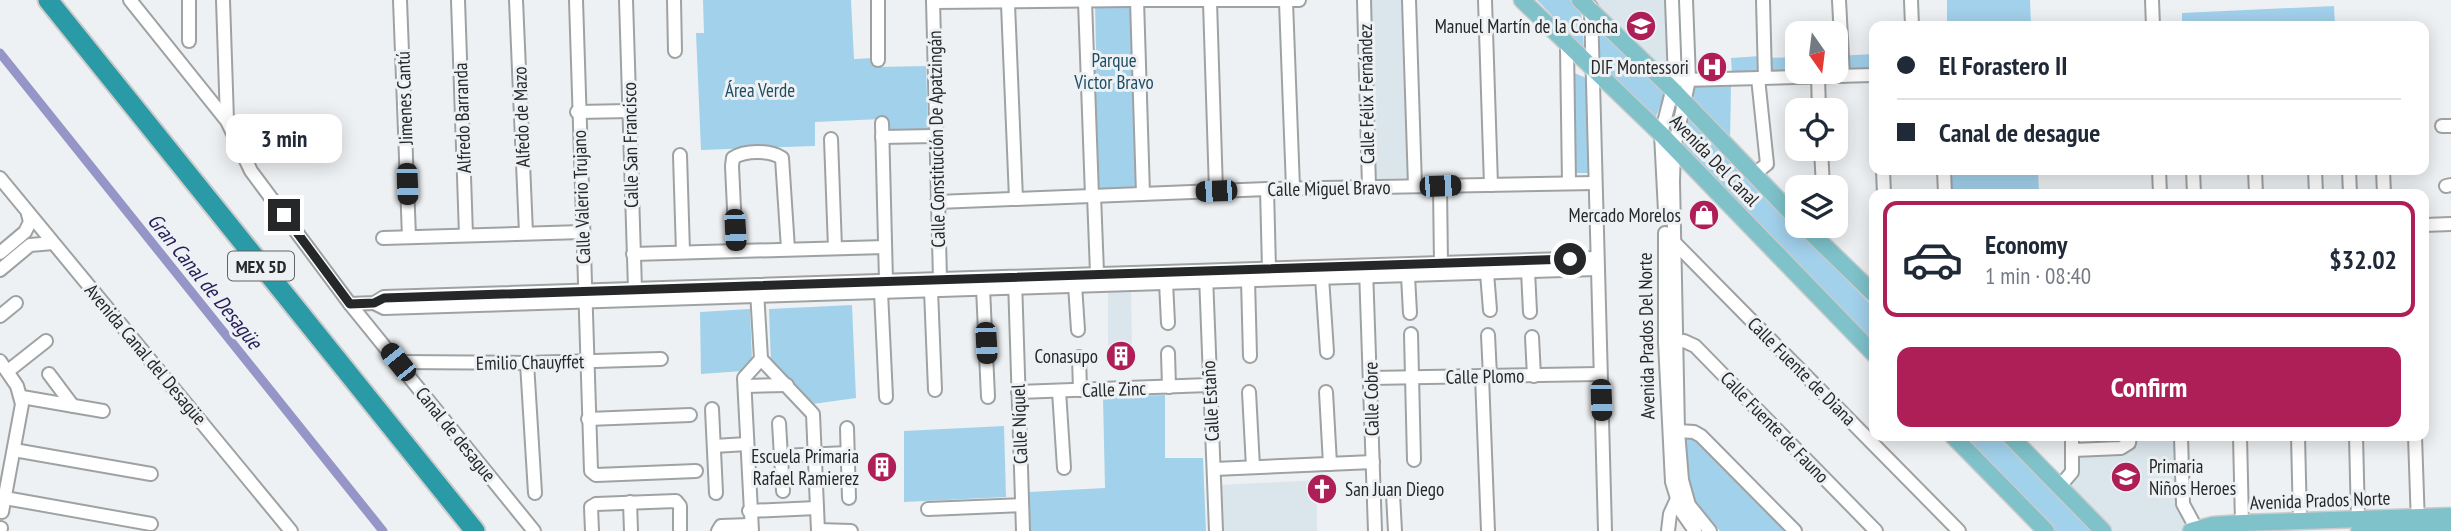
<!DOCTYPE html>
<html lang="en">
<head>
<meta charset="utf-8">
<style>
  :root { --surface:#fff; --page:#f6f6f7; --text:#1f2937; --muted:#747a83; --line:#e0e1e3; --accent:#ae1f57 }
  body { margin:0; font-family:"PT Sans Narrow",sans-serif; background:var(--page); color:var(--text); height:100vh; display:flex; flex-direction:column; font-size:26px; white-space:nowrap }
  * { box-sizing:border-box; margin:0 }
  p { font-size:23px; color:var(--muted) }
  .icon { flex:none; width:38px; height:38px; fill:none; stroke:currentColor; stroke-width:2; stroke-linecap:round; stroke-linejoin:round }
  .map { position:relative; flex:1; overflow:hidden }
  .side { position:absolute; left:1869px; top:189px; width:560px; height:252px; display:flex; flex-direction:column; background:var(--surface); border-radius:14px; box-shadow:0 4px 18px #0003 }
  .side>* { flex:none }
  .hud { position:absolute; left:1869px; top:21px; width:560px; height:154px; border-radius:14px; box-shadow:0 4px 18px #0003; display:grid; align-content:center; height:154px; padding:0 28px; background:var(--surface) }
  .needle { width:46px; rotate:166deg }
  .tools { position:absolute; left:1785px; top:21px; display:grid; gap:14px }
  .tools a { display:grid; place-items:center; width:63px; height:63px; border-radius:14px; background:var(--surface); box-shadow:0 4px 18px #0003; font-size:35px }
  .end { position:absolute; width:32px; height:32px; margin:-16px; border:9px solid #262728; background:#fff; box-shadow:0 0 0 4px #fff }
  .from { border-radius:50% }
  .bubble { position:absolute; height:49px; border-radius:14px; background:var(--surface); box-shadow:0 4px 18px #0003; font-size:23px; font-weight:800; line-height:49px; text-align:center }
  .car { position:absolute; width:21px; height:42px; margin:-21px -10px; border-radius:9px; box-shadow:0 0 5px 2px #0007; background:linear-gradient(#222 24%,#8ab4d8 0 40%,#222 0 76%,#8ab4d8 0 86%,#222 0) }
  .hud b { display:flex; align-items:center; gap:24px; height:66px; font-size:26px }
  .hud b+b { border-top:2px solid var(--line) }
  .hud i { width:18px; height:18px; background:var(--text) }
  ul { padding:12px 0 0; list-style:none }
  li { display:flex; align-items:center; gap:21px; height:116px; margin:0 14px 10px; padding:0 14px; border:4px solid transparent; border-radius:14px }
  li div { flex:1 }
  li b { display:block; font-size:26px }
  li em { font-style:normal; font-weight:800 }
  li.selected { border-color:var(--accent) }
  li>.icon { width:63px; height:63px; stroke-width:1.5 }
  .button { display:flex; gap:14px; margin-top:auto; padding:14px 28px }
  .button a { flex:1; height:80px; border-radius:14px; background:var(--accent); color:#fff; font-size:28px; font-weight:800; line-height:80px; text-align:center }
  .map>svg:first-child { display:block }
  .built { fill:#dbe6ec }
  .green { fill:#a2d1eb }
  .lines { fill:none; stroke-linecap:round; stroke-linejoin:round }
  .canal { stroke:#9595c7; stroke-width:9 }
  .minor-casing { stroke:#9fa2a3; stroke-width:16 }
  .major-casing { stroke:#cbcbcb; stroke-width:19 }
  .highway-casing { stroke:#cbcbcb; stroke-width:23 }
  .minor { stroke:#fff; stroke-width:12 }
  .major { stroke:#7fc2ca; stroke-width:16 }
  .highway { stroke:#299aa6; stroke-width:19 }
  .route { stroke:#262728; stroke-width:9 }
  .labels { text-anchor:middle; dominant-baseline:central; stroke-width:6; stroke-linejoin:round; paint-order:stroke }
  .shield { fill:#eef1f3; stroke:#626465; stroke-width:2 }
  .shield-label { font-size:18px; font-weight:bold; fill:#262728 }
  .poi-label { font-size:19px; fill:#262728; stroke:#eef1f3; text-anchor:end }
  .park-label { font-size:19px; fill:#1e4d63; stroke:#eef1f3 }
  .street-label { font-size:19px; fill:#262728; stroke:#eef1f3 }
  .water-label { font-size:21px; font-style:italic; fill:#271d5a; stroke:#eef1f3 }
</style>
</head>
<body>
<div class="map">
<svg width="2451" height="531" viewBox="0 0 2451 531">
  <rect width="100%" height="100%" fill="#eef1f3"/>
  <g class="built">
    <path d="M1368 0H1403L1410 178 1375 179Z"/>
    <path d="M1596 0H1667L1671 83 1596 8Z"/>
    <path d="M1131 289 1132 346H1108V290Z"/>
    <path d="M2132 436H2178L2179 511 2192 526 2183 531H2112L2069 484 2077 449 2133 448Z"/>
    <path d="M1317 480V531H1221L1219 485Z"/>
  </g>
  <g class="green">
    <path d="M703 0H851L854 59 875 58 876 67 926 66 928 131 882 132 881 119 815 122V146L701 150 696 33H704Z"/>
    <path d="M1537 0H1570L1581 12 1584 48Z"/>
    <path d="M1947 0H2030L2031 26H1947Z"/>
    <path d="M1134 2 1140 187 1097 189 1091 59 1096 49 1095 4Z"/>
    <path d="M2334 6 2335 26H2182V13Z"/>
    <path d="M1600 28 1665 94 1655 119 1600 64Z"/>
    <path d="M1874 54V72L1768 75 1767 58 1797 57V72H1836V56Z"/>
    <path d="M1760 56 1761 73 1732 75 1731 58Z"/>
    <path d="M1572 72 1586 78 1588 173H1574Z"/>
    <path d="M1731 86 1730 141 1696 106 1690 87Z"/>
    <path d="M1689 118 1874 308V346L1687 153 1683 145Z"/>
    <path d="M1950 170H2038L2039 194H1951Z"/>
    <path d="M852 305 856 398 813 404 771 363 769 309Z"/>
    <path d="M750 309 752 360 743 371 701 374 700 312Z"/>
    <path d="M1165 395V458H1203L1206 531H1030L1029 492 1105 488 1103 397Z"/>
    <path d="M1004 426 1006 497 904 502V431Z"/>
    <path d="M1684 436 1697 441 1786 531H1720L1684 487Z"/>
    <path d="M1961 436H1998L2091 531H2053Z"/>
  </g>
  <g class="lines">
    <path class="canal" d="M0 53 383 531"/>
    <g class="minor-casing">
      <g id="minor">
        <path d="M130 0 227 121 251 171 350 304 534 531"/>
        <path d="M189 0V41"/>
        <path d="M223 0 227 120"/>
        <path d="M400 0 409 237"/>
        <path d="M458 0 466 235"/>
        <path d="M516 0 526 233"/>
        <path d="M576 0 591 471 596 475 696 471"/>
        <path d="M626 0 635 289"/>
        <path d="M674 0 675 51"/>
        <path d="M878 0V60"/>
        <path d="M933 0 940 279"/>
        <path d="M1137 0 1143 194"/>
        <path d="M1142 0H1299"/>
        <path d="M1364 0 1369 187"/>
        <path d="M1409 0 1415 186"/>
        <path d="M1485 0 1491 185"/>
        <path d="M1686 0 1689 80 1674 148 1673 181 1678 431 1682 480 1689 505 1710 531"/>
        <path d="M1763 0 1765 78"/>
        <path d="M1839 0 1843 76"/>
        <path d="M1911 0 1912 26"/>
        <path d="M2152 0 2153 26"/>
        <path d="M1085 1 1092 196"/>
        <path d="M933 2 1131 0"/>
        <path d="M1210 2 1216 191"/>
        <path d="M1286 2 1293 188"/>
        <path d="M1008 4 1016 199"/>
        <path d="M1591 7 1605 531"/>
        <path d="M1567 47 1569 183"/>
        <path d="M1818 77 1819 110"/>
        <path d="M1682 80 1874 75"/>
        <path d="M577 112 630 111"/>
        <path d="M882 123 886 281"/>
        <path d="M2442 126H2451"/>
        <path d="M882 137 935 136"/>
        <path d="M831 139 835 248"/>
        <path d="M1821 149 1823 187"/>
        <path d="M680 155 683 252"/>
        <path d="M1883 170 1884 194"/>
        <path d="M1944 170 1945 194"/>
        <path d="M2159 170 2160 194"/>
        <path d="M2193 170 2194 194"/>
        <path d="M2255 170 2256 194"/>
        <path d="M2315 170 2316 194"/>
        <path d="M2349 170 2350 194"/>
        <path d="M2383 170 2384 194"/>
        <path d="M1753 175 1767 164 1758 78"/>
        <path d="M0 178 291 531"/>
        <path d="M1440 186 1441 264"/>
        <path d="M2446 186 2451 185"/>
        <path d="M1267 189 1269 269"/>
        <path d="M1094 195 1097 273"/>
        <path d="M937 202 1267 189 1595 183"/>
        <path d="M1665 211 1661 134 1675 80 1672 0"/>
        <path d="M2424 225 2451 224"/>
        <path d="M1665 233V342L1672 482 1681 511 1695 531"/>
        <path d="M383 238 582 232"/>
        <path d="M1674 242 1959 531"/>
        <path d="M736 251 732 166 733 158C745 150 770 150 782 158L788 249"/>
        <path d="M0 253 25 232 30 222 28 214"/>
        <path d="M633 254 885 247"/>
        <path d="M1366 269 1375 531"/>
        <path d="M0 270 30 245 53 243"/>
        <path d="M1528 271 1530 312"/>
        <path d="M1487 273 1490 310"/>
        <path d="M1206 276 1216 531"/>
        <path d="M1408 276 1410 313"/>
        <path d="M1322 277 1327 352"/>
        <path d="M1015 280 1023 531"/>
        <path d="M1248 280 1250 356"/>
        <path d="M1166 282 1168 323"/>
        <path d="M1075 285 1078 330"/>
        <path d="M983 288 988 397"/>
        <path d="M931 290 935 390"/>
        <path d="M757 291 761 359 813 414 818 531"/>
        <path d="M881 292 886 397"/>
        <path d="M374 303 384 308C788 296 1192 284 1596 269"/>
        <path d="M350 304 374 303 384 297 1596 258"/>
        <path d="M0 316 16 303"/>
        <path d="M1411 334 1414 460"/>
        <path d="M1488 335 1490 376"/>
        <path d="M1532 337 1534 376"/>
        <path d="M1669 342 1684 341 1695 346 1876 531"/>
        <path d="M1168 353 1169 387"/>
        <path d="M1079 357 1080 390"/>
        <path d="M0 361 17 386 22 404 2 512"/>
        <path d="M398 362 527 363 661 359"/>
        <path d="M527 363 535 493"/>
        <path d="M8 371 46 341"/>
        <path d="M49 374 73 406"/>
        <path d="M1482 376 1488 531"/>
        <path d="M1371 378 1600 374"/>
        <path d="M745 386 787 385"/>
        <path d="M1059 391 1064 468"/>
        <path d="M1018 392 1209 385"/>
        <path d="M1249 392 1253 467"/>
        <path d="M1326 392 1330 464"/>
        <path d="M22 397 103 411"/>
        <path d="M712 409 716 493"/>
        <path d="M588 419 690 415"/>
        <path d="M779 423 783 491"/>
        <path d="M847 428 849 498"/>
        <path d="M1678 431 1694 432 1701 436 1795 531"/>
        <path d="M2181 436 2183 504 2196 528"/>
        <path d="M2240 436 2242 523"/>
        <path d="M2298 436 2300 521"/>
        <path d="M2356 436 2358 519"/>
        <path d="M2415 436 2418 525"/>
        <path d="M714 446 747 444"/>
        <path d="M14 450 151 474"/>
        <path d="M2073 450 2121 448 2129 443 2130 436"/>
        <path d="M781 456 848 453"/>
        <path d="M1214 469 1373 462"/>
        <path d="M2060 486 2072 472V436"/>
        <path d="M1393 494 1395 531"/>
        <path d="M5 498 151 524"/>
        <path d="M630 502 631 531"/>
        <path d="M928 509 1022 505"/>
        <path d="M749 511 817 508"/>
        <path d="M818 530 851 531"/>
        <path d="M0 531 1 528"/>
        <path d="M592 531 591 507 596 504 676 501 680 506V531"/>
        <path d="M718 531 721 526 750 525"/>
        <path d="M752 531 744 378 761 359"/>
        <path d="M1668 531 1670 514 1676 501"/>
      </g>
    </g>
    <g class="major-casing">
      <g id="major">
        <path d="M1522 0 1661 134 1874 354"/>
        <path d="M1580 0 1673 90 1797 219"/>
        <path d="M1804 226 1874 294"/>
        <path d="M1953 436 2046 531"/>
        <path d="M2010 436 2103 531"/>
        <path d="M2191 531 2213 525 2242 523 2451 516"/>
        <path d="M2359 531 2451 528"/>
      </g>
    </g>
    <g class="highway-casing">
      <path id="highway" d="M48 0 475 531"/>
    </g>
    <use href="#minor" class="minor"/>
    <use href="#major" class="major"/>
    <use href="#highway" class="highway"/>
  </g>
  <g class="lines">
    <path class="route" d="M284 215 350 304 374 303 384 298 1570 259"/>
  </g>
  <defs>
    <g id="school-disc" transform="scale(1.575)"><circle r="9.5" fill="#ae1f57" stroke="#eef1f3"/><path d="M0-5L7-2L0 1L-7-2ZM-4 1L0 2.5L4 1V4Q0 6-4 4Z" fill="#fff"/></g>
    <g id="hospital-disc" transform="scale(1.575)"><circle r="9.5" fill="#ae1f57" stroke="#eef1f3"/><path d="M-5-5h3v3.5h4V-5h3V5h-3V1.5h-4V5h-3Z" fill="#fff"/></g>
    <g id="shop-disc" transform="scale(1.575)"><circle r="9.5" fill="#ae1f57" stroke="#eef1f3"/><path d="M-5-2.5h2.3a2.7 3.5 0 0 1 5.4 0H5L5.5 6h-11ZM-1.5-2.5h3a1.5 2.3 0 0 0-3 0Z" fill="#fff"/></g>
    <g id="building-disc" transform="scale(1.575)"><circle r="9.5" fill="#ae1f57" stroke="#eef1f3"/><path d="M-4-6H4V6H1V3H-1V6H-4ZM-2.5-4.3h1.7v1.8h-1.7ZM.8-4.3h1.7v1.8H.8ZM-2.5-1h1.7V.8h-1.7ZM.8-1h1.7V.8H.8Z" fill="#fff"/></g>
    <g id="church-disc" transform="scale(1.575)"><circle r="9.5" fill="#ae1f57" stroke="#eef1f3"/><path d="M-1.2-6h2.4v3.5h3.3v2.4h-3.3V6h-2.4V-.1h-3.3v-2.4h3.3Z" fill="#fff"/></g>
  </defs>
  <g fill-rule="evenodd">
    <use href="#school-disc" x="1641" y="26"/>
    <use href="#hospital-disc" x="1712" y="67"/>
    <use href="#shop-disc" x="1704" y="215"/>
    <use href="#building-disc" x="1121" y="356"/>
    <use href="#building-disc" x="882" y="467"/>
    <use href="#school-disc" x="2126" y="477"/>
    <use href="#church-disc" x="1322" y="489"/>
  </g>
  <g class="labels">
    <rect class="shield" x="228" y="251.5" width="66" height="29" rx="5"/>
    <g class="shield-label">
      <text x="261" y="266">MEX 5D</text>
    </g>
    <g class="poi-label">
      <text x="1618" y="26">Manuel Martín de la Concha</text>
      <text x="1689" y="67">DIF Montessori</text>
      <text x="1681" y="215">Mercado Morelos</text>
      <text x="1098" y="356">Conasupo</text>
      <text x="859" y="456">Escuela Primaria<tspan x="859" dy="22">Rafael Ramierez</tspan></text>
      <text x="2149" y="466" text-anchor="start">Primaria<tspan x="2149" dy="22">Niños Heroes</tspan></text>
      <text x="1345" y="489" text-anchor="start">San Juan Diego</text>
    </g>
    <g class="park-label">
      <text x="1114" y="60">Parque<tspan x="1114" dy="22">Victor Bravo</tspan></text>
      <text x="760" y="90">Área Verde</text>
    </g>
    <g class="street-label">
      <text transform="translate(1366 94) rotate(-91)">Calle Félix Fernández</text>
      <text transform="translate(404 98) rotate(-92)">Jimenes Cantú</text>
      <text transform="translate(521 117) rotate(-92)">Alfedo de Mazo</text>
      <text transform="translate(462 118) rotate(-92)">Alfredo Barranda</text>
      <text transform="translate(936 139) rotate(-91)">Calle Constitución De Apatzingán</text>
      <text transform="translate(630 145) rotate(-91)">Calle San Francisco</text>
      <text transform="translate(1715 160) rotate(46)">Avenida Del Canal</text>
      <text transform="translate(1329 188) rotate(-1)">Calle Miguel Bravo</text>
      <text transform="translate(581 197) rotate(-92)">Calle Valerio Trujano</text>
      <text transform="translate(1646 336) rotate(-91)">Avenida Prados Del Norte</text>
      <text transform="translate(146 354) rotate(50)">Avenida Canal del Desagüe</text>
      <text transform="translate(530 362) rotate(-1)">Emilio Chauyffet</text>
      <text transform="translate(1802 371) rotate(45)">Calle Fuente de Diana</text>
      <text transform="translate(1485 376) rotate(-1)">Calle Plomo</text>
      <text transform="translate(1114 389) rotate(-2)">Calle Zinc</text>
      <text transform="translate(1371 399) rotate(-91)">Calle Cobre</text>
      <text transform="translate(1210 401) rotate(-93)">Calle Estaño</text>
      <text transform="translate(1019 424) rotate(-92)">Calle Níquel</text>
      <text transform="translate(1775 427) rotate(46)">Calle Fuente de Fauno</text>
      <text transform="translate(456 434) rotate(51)">Canal de desague</text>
      <text transform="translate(2320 500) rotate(-2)">Avenida Prados Norte</text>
    </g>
    <g class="water-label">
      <text transform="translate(205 281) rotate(51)">Gran Canal de Desagüe</text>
    </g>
  </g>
</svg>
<div class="tools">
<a><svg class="needle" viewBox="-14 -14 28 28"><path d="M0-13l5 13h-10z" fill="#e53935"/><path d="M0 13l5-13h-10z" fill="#747a83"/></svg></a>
<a><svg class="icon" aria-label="locate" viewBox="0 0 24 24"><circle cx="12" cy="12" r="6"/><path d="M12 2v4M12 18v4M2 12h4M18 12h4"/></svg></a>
<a><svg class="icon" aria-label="layers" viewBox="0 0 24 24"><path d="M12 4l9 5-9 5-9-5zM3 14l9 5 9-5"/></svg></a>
</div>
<i class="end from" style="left:1570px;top:259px"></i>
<i class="end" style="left:284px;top:215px"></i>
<div class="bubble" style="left:226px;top:114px;width:116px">3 min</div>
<i class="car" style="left:407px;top:184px;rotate:178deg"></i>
<i class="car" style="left:1440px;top:186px;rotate:88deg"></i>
<i class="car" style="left:1216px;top:191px;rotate:268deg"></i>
<i class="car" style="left:735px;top:230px;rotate:177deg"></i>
<i class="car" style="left:986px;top:343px;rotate:177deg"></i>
<i class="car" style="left:398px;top:362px;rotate:321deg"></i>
<i class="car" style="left:1601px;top:400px;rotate:178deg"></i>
<div class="hud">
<b><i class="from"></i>El Forastero II</b>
<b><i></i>Canal de desague</b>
</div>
<section class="side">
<ul>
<li class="selected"><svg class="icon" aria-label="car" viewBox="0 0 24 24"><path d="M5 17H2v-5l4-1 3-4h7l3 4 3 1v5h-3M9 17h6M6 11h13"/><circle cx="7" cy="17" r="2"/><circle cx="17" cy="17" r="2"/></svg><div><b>Economy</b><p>1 min · 08:40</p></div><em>$32.02</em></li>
</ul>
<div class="button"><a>Confirm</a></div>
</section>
</div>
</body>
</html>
